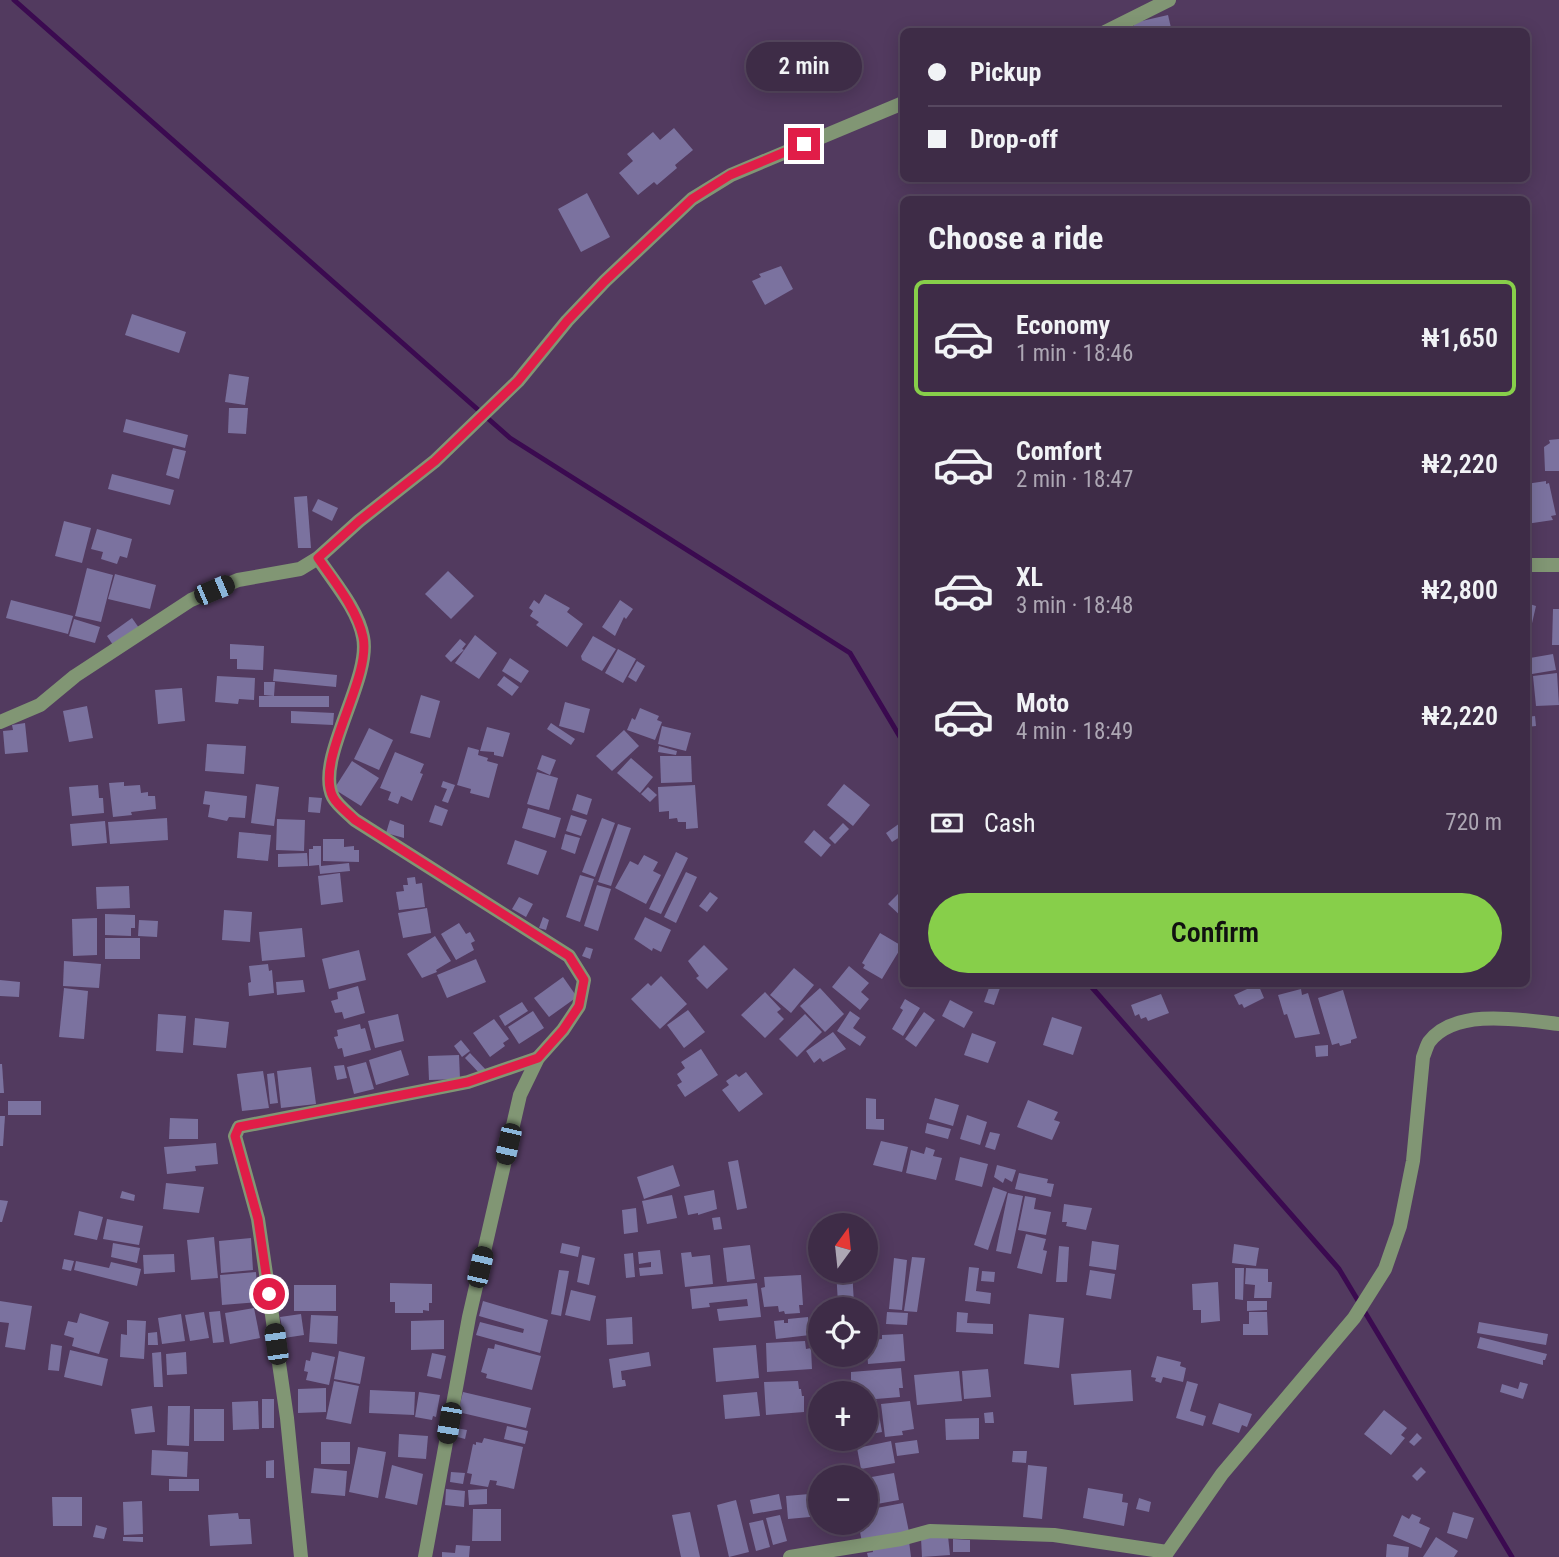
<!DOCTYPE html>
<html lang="en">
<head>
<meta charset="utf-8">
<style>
  :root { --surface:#3e2c47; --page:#493852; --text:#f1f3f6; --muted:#ada7b4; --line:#574860; --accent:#87cf4a }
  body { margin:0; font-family:"Roboto Condensed",sans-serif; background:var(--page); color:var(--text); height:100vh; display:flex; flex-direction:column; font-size:26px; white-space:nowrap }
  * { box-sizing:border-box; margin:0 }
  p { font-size:23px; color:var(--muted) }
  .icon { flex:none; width:38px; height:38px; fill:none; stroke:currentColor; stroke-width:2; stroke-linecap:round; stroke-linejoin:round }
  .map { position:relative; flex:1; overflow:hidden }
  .panel { position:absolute; left:900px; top:196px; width:630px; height:791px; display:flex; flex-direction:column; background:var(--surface); border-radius:10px; box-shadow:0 4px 18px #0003,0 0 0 2px var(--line) }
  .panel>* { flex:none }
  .banner { position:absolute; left:900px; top:28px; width:630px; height:154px; border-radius:10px; box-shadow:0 4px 18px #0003,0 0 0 2px var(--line); display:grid; align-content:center; height:154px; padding:0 28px; background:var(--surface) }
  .needle { width:46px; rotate:15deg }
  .buttons { position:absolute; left:808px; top:1213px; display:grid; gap:14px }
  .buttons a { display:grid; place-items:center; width:70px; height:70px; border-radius:50%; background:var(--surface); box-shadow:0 4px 18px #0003,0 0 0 2px var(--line); font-size:35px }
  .end { position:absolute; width:32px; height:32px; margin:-16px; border:9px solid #e11d48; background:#fff; box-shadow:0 0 0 4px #fff }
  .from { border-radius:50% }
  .bubble { position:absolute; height:49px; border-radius:24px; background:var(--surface); box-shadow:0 4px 18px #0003,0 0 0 2px var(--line); font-size:23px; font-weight:600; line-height:49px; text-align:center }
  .car { position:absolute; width:21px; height:42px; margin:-21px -10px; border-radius:9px; box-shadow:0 0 5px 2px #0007; background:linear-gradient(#222 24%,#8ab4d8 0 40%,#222 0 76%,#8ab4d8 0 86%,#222 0) }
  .banner b { display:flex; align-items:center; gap:24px; height:66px; font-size:26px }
  .banner b+b { border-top:2px solid var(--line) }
  .banner i { width:18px; height:18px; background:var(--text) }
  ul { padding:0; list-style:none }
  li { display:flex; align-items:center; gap:21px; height:116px; margin:0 14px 10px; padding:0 14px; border:4px solid transparent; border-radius:10px }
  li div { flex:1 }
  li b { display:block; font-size:26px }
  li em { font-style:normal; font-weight:600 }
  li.active { border-color:var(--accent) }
  li>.icon { width:63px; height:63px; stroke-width:1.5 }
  h2 { padding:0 28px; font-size:32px; line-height:84px }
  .pay { display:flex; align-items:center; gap:18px; height:77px; padding:0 28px; font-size:26px }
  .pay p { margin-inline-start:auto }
  .primary-button { display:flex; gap:14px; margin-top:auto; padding:14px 28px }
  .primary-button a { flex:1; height:80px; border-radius:42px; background:var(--accent); color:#111; font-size:28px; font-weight:600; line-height:80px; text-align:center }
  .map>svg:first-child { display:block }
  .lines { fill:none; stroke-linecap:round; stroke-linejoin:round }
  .stream { stroke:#3b0a50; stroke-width:5 }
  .building { fill:#7b729f }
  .street { stroke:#819674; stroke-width:14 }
  .route { stroke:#e11d48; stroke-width:9 }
</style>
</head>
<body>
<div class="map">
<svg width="1559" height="1557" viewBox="0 0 1559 1557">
  <rect width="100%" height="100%" fill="#523a5f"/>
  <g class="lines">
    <g class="stream">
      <path d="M14 0 510 438 850 653 903 742"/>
      <path d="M1089 984 1339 1269 1512 1557"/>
    </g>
  </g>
  <g class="building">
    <path d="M1168 15 1172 32H1135L1133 23Z"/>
    <path d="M674 128 693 150 675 165 677 168 657 185 654 182 638 195 619 173 633 161 627 154 653 132 660 140Z"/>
    <path d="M587 193 610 237 581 252 558 209Z"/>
    <path d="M781 266 793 289 765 305 752 281 761 277 759 274Z"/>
    <path d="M132 314 186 332 179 353 125 335Z"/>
    <path d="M229 374 249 377 245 405 225 402Z"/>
    <path d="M229 408H248L246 434 228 433Z"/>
    <path d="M126 419 188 435 185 448 123 432Z"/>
    <path d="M1559 439V471H1545L1544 447 1550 443 1549 440Z"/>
    <path d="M173 448 186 451 179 479 166 475Z"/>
    <path d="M112 474 174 490 170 505 108 489Z"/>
    <path d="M1546 481V484L1549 483 1556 515 1551 516 1553 520 1526 524V484Z"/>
    <path d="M307 496 311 548H298L294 497Z"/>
    <path d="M318 499 338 508 332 521 312 511Z"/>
    <path d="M64 521 91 528 82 563 55 556Z"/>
    <path d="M97 529 132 539 127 558 120 556 117 564 101 559 103 552 91 549Z"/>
    <path d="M87 568 113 575 101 622 75 616Z"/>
    <path d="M448 571 474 596 451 619 425 594Z"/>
    <path d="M115 574 156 585 150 609 108 599Z"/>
    <path d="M545 594 570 608 567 612 583 624 567 647 536 625 539 622 530 616 533 611 529 608 534 600 539 604Z"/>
    <path d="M11 600 73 616 68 634 6 618Z"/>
    <path d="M620 600 633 609 626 619 624 617 615 636 602 627Z"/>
    <path d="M1526 603 1536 606 1530 632 1526 631Z"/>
    <path d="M1553 609H1559V645H1552Z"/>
    <path d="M132 618 139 628 113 645 107 636Z"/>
    <path d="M74 619 100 627 95 643 69 636Z"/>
    <path d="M475 635 497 653 479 679 455 663Z"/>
    <path d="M593 636 616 649 602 671 582 660 581 656Z"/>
    <path d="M460 639 466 644 462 649 464 650 451 662 445 656Z"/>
    <path d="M230 644 264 646 263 670 237 669V659H230Z"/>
    <path d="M618 649 636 659 623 683 605 673Z"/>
    <path d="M1553 654 1556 670 1532 674 1530 658Z"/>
    <path d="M510 658 529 671 521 683 502 671Z"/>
    <path d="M637 661 645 666 636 682 628 677Z"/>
    <path d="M274 669 337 675 336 687 273 681Z"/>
    <path d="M1557 673 1559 705 1536 706 1533 676Z"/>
    <path d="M217 676 255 678 254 700 239 699 238 704 215 702Z"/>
    <path d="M504 676 519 687 512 696 497 685Z"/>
    <path d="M264 682H275L274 696 264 695Z"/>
    <path d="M182 688 185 721 158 724 155 690Z"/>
    <path d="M421 695 440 701 430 738 410 733Z"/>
    <rect x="259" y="696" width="70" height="11"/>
    <path d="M565 702 590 709 584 733 559 726Z"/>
    <path d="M87 706 93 738 69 742 63 711Z"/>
    <path d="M640 708 659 716 657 720 662 722 655 740 627 730 632 718 635 720Z"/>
    <path d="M291 711 334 713 333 725 291 723Z"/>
    <path d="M1535 716 1536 726 1526 727V717Z"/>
    <path d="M25 723 28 752 5 754 3 731 13 730 12 725Z"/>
    <path d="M551 723 575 739 571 745 547 729Z"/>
    <path d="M662 726 691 733 686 751 658 744Z"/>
    <path d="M487 727 510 733 503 757 494 755V752L480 751Z"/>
    <path d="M369 728 393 740 379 770 354 759Z"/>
    <path d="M624 730 639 746 612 771 596 756Z"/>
    <path d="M207 744 246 746 244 774 205 771Z"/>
    <path d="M659 746 677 751 676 755 658 752Z"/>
    <path d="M468 747 479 750 478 755 488 758 487 761 498 764 489 798 470 793 471 789 457 785Z"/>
    <path d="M395 752 424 764 420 773 423 774 412 801 401 796 398 804 388 800 391 792 380 788Z"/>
    <path d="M542 755 556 760 550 775 537 769Z"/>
    <path d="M660 756H691L692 782 661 783Z"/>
    <path d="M631 758 653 777 640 793 617 773Z"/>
    <path d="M352 761 379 778 361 806 334 789Z"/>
    <path d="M537 772 558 778 549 810 527 804Z"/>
    <path d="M443 781 455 785 448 803 442 801 447 789 441 787Z"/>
    <path d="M124 782V786L140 785 141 793 148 792V796H155L156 809 131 812 132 815 113 817 109 783Z"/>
    <path d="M256 784 279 787 274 826 251 823Z"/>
    <path d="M844 784 870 805 853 826 827 805Z"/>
    <path d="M98 785 99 798H103L104 813 72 816 69 787Z"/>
    <path d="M695 785 698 828 686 829V822H678L677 818 669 819V811L659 812 658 787Z"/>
    <path d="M648 787 657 795 650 802 641 794Z"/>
    <path d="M205 791 247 796 245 818 229 817 227 821 208 817 210 805 203 804Z"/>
    <path d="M577 794 592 799 587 815 572 810Z"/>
    <path d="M309 797 322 798 320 813 308 812Z"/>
    <path d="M435 805 448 810 442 826 429 822Z"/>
    <path d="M528 808 561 818 555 838 522 828Z"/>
    <path d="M571 815 587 820 581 836 566 831Z"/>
    <path d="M167 818 168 840 110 844 108 822Z"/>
    <path d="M602 818 615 823 595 877 582 872Z"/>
    <path d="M277 819 305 820 304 851 276 850Z"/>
    <path d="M390 820 404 825V838L386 833Z"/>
    <path d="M105 821 107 843 72 846 70 824Z"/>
    <path d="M903 821V835L892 842 886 833Z"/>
    <path d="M843 823 849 829 835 844 829 838Z"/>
    <path d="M618 824 631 828 611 886 598 882Z"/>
    <path d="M814 830 831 845 821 857 804 842Z"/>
    <path d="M239 832 271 835 268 861 237 858Z"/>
    <path d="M565 834 580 838 575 854 561 849Z"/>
    <path d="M323 839H344V847L354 846V850H359V862L323 861Z"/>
    <path d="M515 840 547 851 538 875 507 864Z"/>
    <path d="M313 846H321V866L349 863 350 871 320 874 319 865 309 866V849H313Z"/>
    <path d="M676 852 688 858 661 914 649 909Z"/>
    <path d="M307 853 308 866 278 867V854Z"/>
    <path d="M644 855 658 862 653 871 661 875 646 904 615 888 630 861 638 865Z"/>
    <path d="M686 872 697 877 676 923 664 917Z"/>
    <path d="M340 873 343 902 321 905 318 876Z"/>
    <path d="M580 875 594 879 580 922 566 917Z"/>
    <path d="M415 877 416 884 422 883 425 907 399 910 396 892 404 891 403 885H408L407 878Z"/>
    <path d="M597 885 611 889 598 931 584 926Z"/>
    <path d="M129 886 130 908 97 909 96 887Z"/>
    <path d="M903 889V918L888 904Z"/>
    <path d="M710 892 718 898 707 912 699 906Z"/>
    <path d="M519 897 533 904 526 917 512 909Z"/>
    <path d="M427 908 431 933 403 938 398 913Z"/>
    <path d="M224 910 252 912 250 942 222 940Z"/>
    <path d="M105 914 135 915V928H131V936L105 935Z"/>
    <path d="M543 917 549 920 546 930 539 928Z"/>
    <path d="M645 917 671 930 661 952 653 948 652 951 634 939Z"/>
    <path d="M97 918V955L73 956 72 919Z"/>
    <path d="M139 920 158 921 157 937 138 936Z"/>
    <path d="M459 923 466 934 470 932 475 941 471 943 474 950 456 960 441 934Z"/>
    <path d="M302 928 305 957 262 961 259 932Z"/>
    <path d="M880 933 902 946 882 979 863 968 865 965 862 963Z"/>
    <path d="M435 936 451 961 436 970 437 972 422 978 407 954Z"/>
    <rect x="105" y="938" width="35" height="21"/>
    <path d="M704 945 728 969 707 989 696 978 699 976 688 961Z"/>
    <path d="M586 947 593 949 590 959 582 956Z"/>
    <path d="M359 950 366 980 329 989 322 959Z"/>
    <path d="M476 959 486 982 447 998 437 975Z"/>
    <path d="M64 961 101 964 99 988 63 986Z"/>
    <path d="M268 964 269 971 272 970 274 993 249 996 248 983 251 982 249 966Z"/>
    <path d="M849 966 869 983 861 992 869 999 860 1010 832 987Z"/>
    <path d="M794 968 814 985 791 1013 770 995Z"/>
    <path d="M661 976 687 1004 660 1029 631 999 648 983 651 986Z"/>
    <path d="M563 977 577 997 549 1017 534 998Z"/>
    <path d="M0 980 20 982 19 997 0 996Z"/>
    <path d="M303 980 305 992 277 995 276 982Z"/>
    <path d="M1258 984 1264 998 1244 1008 1242 1004 1239 1005 1234 995Z"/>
    <path d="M990 985 1000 988 994 1005 984 1002Z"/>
    <path d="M358 986 365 1013 344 1019 342 1012 335 1013 331 1001 338 999 337 992Z"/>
    <path d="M64 988 88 991 84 1039 59 1037Z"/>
    <path d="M820 988 844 1014 825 1032 800 1006Z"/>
    <path d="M1301 989 1302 995 1308 993 1320 1034 1295 1038 1287 1014 1284 1015 1278 995Z"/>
    <path d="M1343 990 1357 1038 1351 1040V1043L1340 1046 1339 1043 1332 1045 1318 998Z"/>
    <path d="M765 992 781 1009 777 1012 784 1019 765 1038 741 1015Z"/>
    <path d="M1161 994 1169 1013 1148 1021 1146 1017 1141 1019 1139 1014 1135 1016 1131 1005Z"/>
    <path d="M905 999 920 1008 903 1036 892 1029 903 1010 900 1008Z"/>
    <path d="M950 1000 973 1012 964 1028 942 1016Z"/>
    <path d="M522 1002 528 1011 505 1026 499 1016Z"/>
    <path d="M688 1010 705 1032 684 1048 667 1025Z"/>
    <path d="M533 1011 544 1028 519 1044 508 1027Z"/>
    <path d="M850 1011 860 1018 853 1028 866 1037 860 1046 837 1031Z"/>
    <path d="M924 1012 935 1020 916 1047 905 1039Z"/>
    <path d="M158 1014 186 1016 183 1053 156 1051Z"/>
    <path d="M398 1014 404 1041 375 1048 368 1021Z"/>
    <path d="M805 1014 822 1032 797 1057 779 1039Z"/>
    <path d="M1052 1017 1082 1027 1073 1055 1043 1045Z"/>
    <path d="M195 1018 229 1022 226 1048 193 1045Z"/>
    <path d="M494 1019 509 1039 503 1043 505 1046 490 1057 473 1033Z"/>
    <path d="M360 1024 361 1029 365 1028 371 1050 344 1057 342 1048 338 1049 334 1037 338 1036 337 1030Z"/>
    <path d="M833 1032 846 1049 823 1062 820 1058 814 1063 806 1051Z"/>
    <path d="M972 1033 996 1042 988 1063 964 1055Z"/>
    <path d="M461 1040 470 1051 462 1057 454 1046Z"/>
    <path d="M1328 1045V1056L1316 1057 1315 1046Z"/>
    <path d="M701 1049 718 1075 685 1097 677 1085 682 1082 677 1074 685 1068 681 1062Z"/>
    <path d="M401 1050 409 1075 376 1085 369 1060Z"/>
    <path d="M470 1053 487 1071 482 1076 465 1058Z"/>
    <path d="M459 1055 460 1079 429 1080 428 1056Z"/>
    <path d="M366 1062 374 1089 354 1094 347 1067Z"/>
    <path d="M0 1064H2L4 1093H0Z"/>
    <path d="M344 1065 347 1078 337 1080 334 1066Z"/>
    <path d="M311 1067 316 1104 281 1108 277 1071Z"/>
    <path d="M263 1071 269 1108 242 1111 237 1074Z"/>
    <path d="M746 1072 763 1094 739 1112 722 1090 729 1085 726 1081 736 1074 739 1077Z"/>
    <path d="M274 1073 278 1103 270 1104 267 1074Z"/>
    <path d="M866 1098 876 1099V1119H884V1130L866 1129Z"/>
    <path d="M935 1098 959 1105 953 1126 929 1119Z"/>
    <path d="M1028 1100 1058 1112 1054 1120 1060 1122 1052 1140 1017 1127Z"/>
    <rect x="8" y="1101" width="33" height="14"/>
    <path d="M967 1115 987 1122 980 1145 960 1139Z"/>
    <path d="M0 1116H5L3 1146H0Z"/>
    <path d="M170 1118 198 1119V1139H169Z"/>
    <path d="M927 1123 951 1129 948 1139 925 1133Z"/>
    <path d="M990 1132 1000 1134 995 1150 985 1147Z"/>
    <path d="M881 1141 908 1147 902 1172 873 1165Z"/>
    <path d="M216 1143 218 1164 195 1166 196 1171 167 1174 164 1147Z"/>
    <path d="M926 1147 935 1150 933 1156 942 1158 936 1180 906 1173 911 1150 924 1154Z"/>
    <path d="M960 1157 988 1164 982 1187 955 1180Z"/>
    <path d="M738 1160 747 1208 737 1210 728 1162Z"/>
    <path d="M673 1165 680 1186 644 1199 637 1177Z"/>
    <path d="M997 1165 1016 1170 1012 1182 1005 1178 1003 1183 994 1177Z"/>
    <path d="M1019 1173 1048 1179 1047 1183 1054 1184 1051 1197 1015 1189Z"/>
    <path d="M166 1183 204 1187 199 1213 163 1209Z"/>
    <path d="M993 1187 1007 1192 988 1250 974 1245Z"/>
    <path d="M714 1190 717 1209 698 1215V1213L688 1215 684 1196Z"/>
    <path d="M122 1191 135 1195 134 1201 120 1198Z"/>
    <path d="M1008 1193 1023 1196 1011 1254 996 1251Z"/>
    <path d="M672 1195 677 1218 647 1224 642 1201Z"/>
    <path d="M1025 1196 1036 1198 1034 1209 1051 1212 1046 1235 1018 1230Z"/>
    <path d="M0 1200 8 1201 2 1222H0Z"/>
    <path d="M1064 1204 1092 1208 1086 1230 1066 1226 1067 1222H1062Z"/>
    <path d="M636 1208 638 1232 624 1234 622 1210Z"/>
    <path d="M79 1211 103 1217 97 1240 74 1235Z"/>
    <path d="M720 1217 722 1229 714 1230 712 1218Z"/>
    <path d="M107 1219 143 1226 139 1245 103 1239Z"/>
    <path d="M1026 1234 1046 1239 1043 1250 1047 1251 1042 1274 1017 1268Z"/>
    <path d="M214 1237 218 1278 191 1280 187 1240Z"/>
    <path d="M251 1238 253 1270 221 1273 219 1241Z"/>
    <path d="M1092 1241 1119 1245 1116 1270 1089 1266Z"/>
    <path d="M113 1243 140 1248 137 1263 111 1257Z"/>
    <path d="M562 1243 580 1247 578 1257 560 1253Z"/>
    <path d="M1234 1244 1259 1248 1256 1266 1232 1263Z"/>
    <path d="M750 1245 755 1279 727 1282 723 1248Z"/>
    <path d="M1059 1246 1069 1247 1067 1282H1056Z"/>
    <path d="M660 1250 663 1274 640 1276 639 1268 651 1267V1262L639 1264 638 1252Z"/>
    <path d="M691 1252 692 1257 710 1255 713 1284 685 1287 681 1253Z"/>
    <path d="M633 1253 635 1277 626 1278 624 1254Z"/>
    <path d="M174 1254 175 1272 144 1274 143 1255Z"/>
    <path d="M582 1255 595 1258 589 1285 577 1282Z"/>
    <path d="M912 1257 925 1258 917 1312 904 1311Z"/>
    <path d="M894 1258 907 1260 902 1310 889 1309Z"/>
    <path d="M64 1259 74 1261 71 1271 62 1269Z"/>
    <path d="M76 1261 109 1268 111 1262 141 1269 137 1286 74 1270Z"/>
    <path d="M969 1267 979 1268 976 1291 991 1293 990 1304 965 1301Z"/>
    <path d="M1235 1268H1244L1243 1300 1235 1299Z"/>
    <path d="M1246 1268 1268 1269V1282H1272L1271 1298H1254L1255 1285 1245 1284Z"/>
    <path d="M559 1270 569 1271 561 1316 551 1314Z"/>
    <path d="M836 1270H852L854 1303H838Z"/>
    <path d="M1090 1270 1115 1274 1111 1299 1086 1295Z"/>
    <path d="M982 1271 995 1272 994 1282 981 1281Z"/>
    <path d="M256 1272 258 1302 222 1305 220 1275Z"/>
    <path d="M801 1275 803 1305H799L800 1313 785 1314 784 1311 779 1312 778 1306 764 1307 761 1288 765 1287 764 1277Z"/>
    <path d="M1218 1282 1220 1321 1201 1323V1310H1193L1192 1284Z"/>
    <path d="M390 1283 432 1284V1303H429V1311L423 1310V1313H395V1302H390Z"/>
    <path d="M757 1283 761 1317 719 1321 717 1309 748 1306 747 1299 709 1303 710 1307 692 1309 690 1289Z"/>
    <rect x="294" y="1285" width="42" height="26"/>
    <path d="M571 1290 596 1296 590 1321 565 1315Z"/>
    <path d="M0 1301 32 1306 25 1350 5 1347 9 1323 0 1322Z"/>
    <path d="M483 1301 548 1320 540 1353 476 1335 480 1322 523 1333 524 1329 479 1316Z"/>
    <path d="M1247 1301H1267V1310L1247 1311Z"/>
    <path d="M254 1308 260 1338 230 1344 225 1313Z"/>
    <path d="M220 1311 224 1342 213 1343 209 1312Z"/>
    <path d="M204 1312 209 1338 190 1341 185 1315Z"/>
    <path d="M887 1312 908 1313 907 1325 886 1324Z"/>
    <path d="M957 1312 968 1313 967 1323 993 1324V1334L956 1332Z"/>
    <path d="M1249 1312H1267L1268 1335H1243V1324H1249Z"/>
    <path d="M80 1313 109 1322 99 1354 72 1346 74 1338 64 1335 68 1321 77 1323Z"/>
    <path d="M181 1314 185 1341 162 1344 158 1318Z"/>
    <path d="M301 1314 304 1335 284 1338 280 1317Z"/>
    <path d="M1029 1314 1064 1318 1059 1368 1024 1364Z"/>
    <path d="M311 1315 338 1316 337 1344 309 1342Z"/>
    <path d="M632 1317 633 1344 607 1345 606 1319Z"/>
    <path d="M808 1317 810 1335 776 1339 774 1321 784 1320V1323H788V1319Z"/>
    <path d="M127 1320 146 1321 144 1359 120 1357 121 1334 127 1335Z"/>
    <path d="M444 1320V1349L411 1350V1321Z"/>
    <path d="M1479 1322 1548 1334 1546 1345 1477 1333Z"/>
    <path d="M157 1332 158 1345H148V1333Z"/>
    <path d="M903 1334 905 1361 868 1364 867 1350 873 1349 872 1340 882 1339V1335Z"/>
    <path d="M1480 1337 1547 1354 1545 1360H1543V1365L1477 1348Z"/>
    <path d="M805 1341 806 1349 811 1348 812 1369 767 1372 766 1343Z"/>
    <path d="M51 1344 62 1346 59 1371 48 1370Z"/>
    <path d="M495 1344 541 1356 532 1390 486 1378 487 1374 481 1372 488 1348 494 1349Z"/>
    <path d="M756 1345 759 1378 716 1382 713 1348Z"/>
    <path d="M70 1350 108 1359 102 1386 64 1377Z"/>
    <path d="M339 1351 365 1357 360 1384 334 1379Z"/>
    <path d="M161 1352 163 1387H154L152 1353Z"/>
    <path d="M186 1352 187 1374 167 1375 166 1354Z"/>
    <path d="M312 1352 335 1357 329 1385 306 1380 308 1372 304 1371 306 1360 310 1361Z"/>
    <path d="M649 1352 651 1366 621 1371 622 1380H625L626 1386 613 1388 609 1359Z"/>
    <path d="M432 1353 446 1356 441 1379 427 1376Z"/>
    <path d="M1157 1356 1181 1362 1180 1366 1186 1368 1183 1382 1163 1377 1161 1383 1155 1381 1156 1378 1151 1377Z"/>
    <path d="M901 1368 903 1388H899L900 1397 876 1399 877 1403 866 1404V1393H851V1372Z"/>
    <path d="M988 1369 991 1397 964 1399 962 1371Z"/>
    <path d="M1131 1370 1133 1401 1074 1405 1071 1374Z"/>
    <path d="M959 1371 962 1401 917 1405 914 1375Z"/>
    <path d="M334 1381 359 1386 351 1424 326 1419Z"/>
    <path d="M798 1381 799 1389H801L802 1396H804V1412L766 1415 764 1382Z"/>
    <path d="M1187 1381 1198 1384 1190 1411 1206 1416 1203 1426 1176 1418Z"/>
    <path d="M1520 1382 1528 1384 1523 1399 1500 1392 1502 1384 1518 1389Z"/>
    <path d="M326 1388V1412L298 1413V1389Z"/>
    <path d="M370 1390 415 1392 414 1415 369 1413Z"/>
    <path d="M419 1392 440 1395 436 1417 433 1416 432 1420 415 1417Z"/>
    <path d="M463 1392 531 1408 526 1428 458 1412Z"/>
    <path d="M757 1392 760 1416 725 1419 723 1395Z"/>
    <rect x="262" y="1399" width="12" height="29"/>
    <path d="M258 1401 259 1429 233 1430 232 1402Z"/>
    <path d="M910 1401 914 1429 902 1431 903 1435 885 1437 881 1404Z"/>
    <path d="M877 1403 882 1432 866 1435V1405Z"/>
    <path d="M1219 1403 1252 1414 1247 1427 1242 1425 1239 1433 1212 1424Z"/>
    <path d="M152 1406 155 1432 135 1434 131 1409Z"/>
    <path d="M168 1406H190L189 1446 167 1445Z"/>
    <rect x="194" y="1409" width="30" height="32"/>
    <path d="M1384 1410 1407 1428 1401 1435 1405 1438 1391 1455 1364 1434Z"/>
    <path d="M993 1412 994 1423H985L984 1413Z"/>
    <path d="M979 1418V1439L946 1440 945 1419Z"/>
    <path d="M507 1426 528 1431 525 1444 504 1439Z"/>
    <path d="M456 1428 467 1430 465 1439 454 1436Z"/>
    <path d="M1417 1433 1422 1438 1414 1446 1409 1442Z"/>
    <path d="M399 1434 428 1436 426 1459 398 1457Z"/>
    <path d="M484 1438 523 1447 514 1489 496 1485 497 1481 490 1480 488 1487 470 1484 472 1474 467 1473 473 1444 476 1445V1442L482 1443Z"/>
    <path d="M917 1440 919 1453 897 1456 895 1443Z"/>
    <path d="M891 1441 895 1463 861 1469 857 1448Z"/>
    <rect x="321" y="1442" width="29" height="22"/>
    <path d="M358 1447 386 1452 378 1498 349 1492Z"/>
    <path d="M152 1450 188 1452 187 1477 151 1475Z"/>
    <path d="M1013 1451H1027L1026 1463 1012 1462Z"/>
    <path d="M274 1460V1478H266V1461Z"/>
    <path d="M392 1465 423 1474 417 1505 385 1498Z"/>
    <path d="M1028 1465 1047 1467 1042 1519 1023 1517Z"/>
    <path d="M1421 1467 1426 1472 1417 1481 1412 1476Z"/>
    <path d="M314 1468 347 1471 345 1496 311 1493Z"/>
    <path d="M451 1472 465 1473 463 1484 450 1482Z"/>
    <path d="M894 1473 899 1500 866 1506V1478Z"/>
    <rect x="169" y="1479" width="30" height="12"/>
    <path d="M1088 1488 1123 1494 1122 1502 1128 1503 1124 1526 1083 1518Z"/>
    <path d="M446 1489 465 1491 464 1507 445 1505Z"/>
    <path d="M487 1489V1504L469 1505 468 1490Z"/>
    <path d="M821 1493V1516L788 1519 786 1496Z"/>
    <path d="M779 1494 782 1509 753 1514 750 1500Z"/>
    <path d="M52 1497H82V1526H53Z"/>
    <path d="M1139 1498 1151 1502 1149 1512 1136 1509Z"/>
    <path d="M736 1500 749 1552 729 1557 717 1505Z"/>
    <path d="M142 1501 143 1534 124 1535 123 1502Z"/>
    <path d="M903 1503 909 1532 862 1542 858 1522H866V1510Z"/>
    <path d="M473 1509H501V1541H472Z"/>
    <path d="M690 1512 700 1557H681L672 1515Z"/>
    <path d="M1453 1512 1474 1518 1467 1539 1447 1533Z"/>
    <path d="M238 1513 239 1519H250L252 1544 210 1546 208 1515Z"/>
    <path d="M1412 1514 1421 1518 1419 1523 1430 1528 1421 1548 1393 1536 1402 1515 1409 1519Z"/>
    <path d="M780 1515 787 1541 773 1545 766 1518Z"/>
    <path d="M763 1520 770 1547 756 1551 749 1523Z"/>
    <path d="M96 1525 107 1528 104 1539 93 1537Z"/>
    <path d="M948 1536 950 1555 922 1557 921 1538Z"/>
    <path d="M123 1537H143V1542L123 1541Z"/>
    <path d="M1436 1537 1458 1551 1454 1557H1423Z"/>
    <path d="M953 1539 970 1540V1552H953Z"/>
    <path d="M909 1541 911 1557H868L867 1553 873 1552 872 1546Z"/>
    <path d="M1387 1544 1409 1547 1408 1557H1386Z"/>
    <path d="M456 1545 470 1546 469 1557H442V1552L455 1553Z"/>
  </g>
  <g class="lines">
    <g class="street">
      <path d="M1105 32 1169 0"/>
      <path d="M318 558C333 581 358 609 363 637 372 679 314 760 333 797 337 805 349 814 355 820L569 956 584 980 579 1006 563 1030 538 1058 520 1095 469 1317 425 1557"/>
      <path d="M1526 565H1559"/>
      <path d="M0 722 40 705 75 676 191 600 238 580 300 569 318 558 359 521 435 461 518 381 567 321 605 281 692 199 731 175 903 103"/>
      <path d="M301 1557 287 1418 258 1219 235 1136 239 1127 468 1082 538 1058"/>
      <path d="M790 1557 901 1539 930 1531 1054 1535 1167 1552"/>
      <path d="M1164 1557 1222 1474 1354 1318 1385 1269 1400 1226 1413 1161 1423 1057C1425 1052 1427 1045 1429 1042 1455 1007 1523 1020 1559 1024"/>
    </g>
  </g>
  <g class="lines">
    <path class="route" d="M269 1294 258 1219 235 1136 239 1127 468 1082 538 1058 563 1030 579 1006 584 980 569 956 355 820C349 814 337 805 333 797 314 760 372 679 363 637 357 609 334 581 318 558L359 521 435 461 518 381 567 321 605 281 692 199 730 175 804 144"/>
  </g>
</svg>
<div class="buttons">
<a><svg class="needle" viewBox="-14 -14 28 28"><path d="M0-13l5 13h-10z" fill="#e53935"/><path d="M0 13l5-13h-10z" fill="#ada7b4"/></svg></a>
<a><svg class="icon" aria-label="locate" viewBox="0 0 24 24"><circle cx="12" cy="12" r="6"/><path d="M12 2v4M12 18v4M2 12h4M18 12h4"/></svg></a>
<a>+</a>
<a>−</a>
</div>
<i class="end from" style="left:269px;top:1294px"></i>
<i class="end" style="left:804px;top:144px"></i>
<div class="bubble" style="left:746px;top:42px;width:116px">2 min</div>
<i class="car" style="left:214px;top:590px;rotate:67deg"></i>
<i class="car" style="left:508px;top:1144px;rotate:193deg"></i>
<i class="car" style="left:480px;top:1267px;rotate:13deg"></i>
<i class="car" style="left:276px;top:1344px;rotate:352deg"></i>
<i class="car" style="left:449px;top:1423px;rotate:190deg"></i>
<div class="banner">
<b><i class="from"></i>Pickup</b>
<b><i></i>Drop-off</b>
</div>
<section class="panel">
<h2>Choose a ride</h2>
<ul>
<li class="active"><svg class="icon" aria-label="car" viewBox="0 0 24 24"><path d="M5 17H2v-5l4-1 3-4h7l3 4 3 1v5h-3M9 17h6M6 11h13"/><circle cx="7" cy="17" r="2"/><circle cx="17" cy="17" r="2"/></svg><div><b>Economy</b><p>1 min · 18:46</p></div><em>₦1,650</em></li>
<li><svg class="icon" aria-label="car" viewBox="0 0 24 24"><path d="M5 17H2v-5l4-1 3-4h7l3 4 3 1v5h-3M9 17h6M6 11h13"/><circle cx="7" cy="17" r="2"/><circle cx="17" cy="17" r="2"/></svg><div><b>Comfort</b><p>2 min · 18:47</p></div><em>₦2,220</em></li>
<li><svg class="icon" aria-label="car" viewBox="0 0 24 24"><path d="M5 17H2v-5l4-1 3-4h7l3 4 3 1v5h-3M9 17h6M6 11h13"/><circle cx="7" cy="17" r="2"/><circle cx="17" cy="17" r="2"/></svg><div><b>XL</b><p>3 min · 18:48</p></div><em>₦2,800</em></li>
<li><svg class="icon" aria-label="car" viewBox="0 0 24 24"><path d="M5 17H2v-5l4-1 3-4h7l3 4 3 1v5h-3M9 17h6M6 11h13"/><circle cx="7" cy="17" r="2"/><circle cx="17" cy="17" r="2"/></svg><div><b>Moto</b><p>4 min · 18:49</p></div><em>₦2,220</em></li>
</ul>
<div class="pay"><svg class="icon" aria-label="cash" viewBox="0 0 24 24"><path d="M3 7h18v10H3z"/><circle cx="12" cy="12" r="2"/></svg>Cash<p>720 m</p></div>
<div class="primary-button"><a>Confirm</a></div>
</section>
</div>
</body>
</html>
